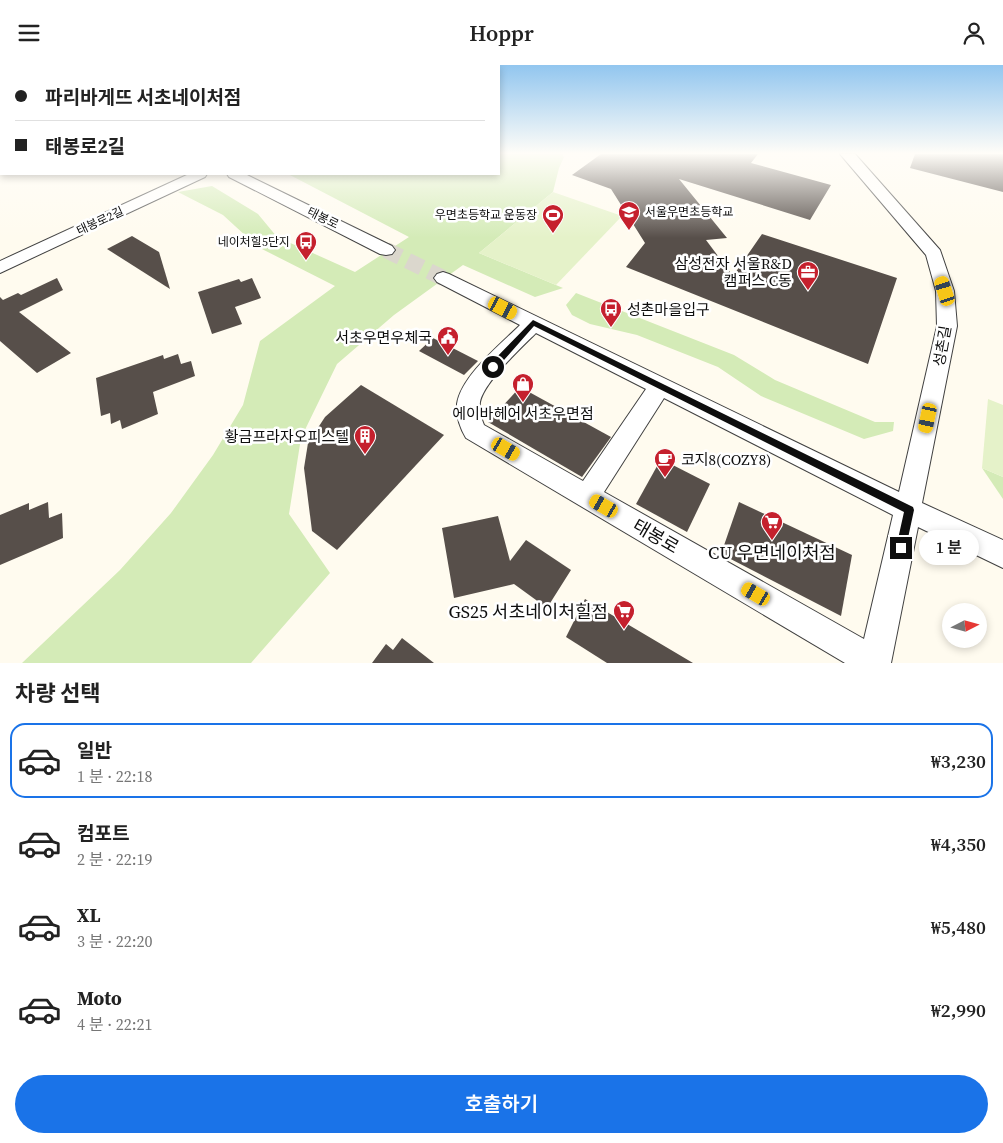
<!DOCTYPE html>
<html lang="ko">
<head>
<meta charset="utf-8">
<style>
  :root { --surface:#fff; --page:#f6f6f6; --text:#222; --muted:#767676; --line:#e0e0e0; --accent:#1a73e8 }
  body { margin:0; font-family:"Source Serif 4","Noto Sans KR",serif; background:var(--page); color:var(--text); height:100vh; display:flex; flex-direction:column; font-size:19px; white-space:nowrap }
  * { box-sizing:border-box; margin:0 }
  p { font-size:16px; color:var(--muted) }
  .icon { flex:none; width:28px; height:28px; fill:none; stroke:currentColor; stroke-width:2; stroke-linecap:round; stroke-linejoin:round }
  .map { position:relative; height:598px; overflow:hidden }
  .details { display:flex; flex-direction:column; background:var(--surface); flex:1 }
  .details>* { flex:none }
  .banner { position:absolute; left:0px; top:0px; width:500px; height:110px; box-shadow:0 2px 8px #0003; display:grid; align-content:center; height:110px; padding:0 15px; background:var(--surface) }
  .needle { width:32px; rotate:84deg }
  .buttons { position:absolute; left:942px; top:538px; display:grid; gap:10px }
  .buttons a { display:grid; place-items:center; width:45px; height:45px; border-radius:50%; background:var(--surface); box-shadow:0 2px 8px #0003; font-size:25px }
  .end { position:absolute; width:22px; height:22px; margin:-11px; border:6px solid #0e0e0e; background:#fff; box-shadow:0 0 0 2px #fff }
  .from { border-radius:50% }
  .bubble { position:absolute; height:35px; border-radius:18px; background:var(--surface); box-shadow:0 2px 8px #0003; font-size:16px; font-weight:600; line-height:35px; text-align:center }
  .car { position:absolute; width:15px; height:30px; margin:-15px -8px; border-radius:6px; box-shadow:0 0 4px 1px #0007; background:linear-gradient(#f5c518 24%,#345 0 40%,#f5c518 0 76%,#345 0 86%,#f5c518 0) }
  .banner b { display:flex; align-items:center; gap:18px; height:48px; font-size:19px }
  .banner b+b { border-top:1px solid var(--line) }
  .banner i { width:12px; height:12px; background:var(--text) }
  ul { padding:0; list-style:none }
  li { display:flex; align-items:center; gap:15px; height:75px; margin:0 10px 8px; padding:0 5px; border:2px solid transparent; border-radius:15px }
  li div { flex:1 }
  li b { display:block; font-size:19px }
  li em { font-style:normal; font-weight:600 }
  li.selected { border-color:var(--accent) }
  li>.icon { width:45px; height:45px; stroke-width:1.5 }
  h2 { padding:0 15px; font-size:22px; line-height:60px }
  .button { display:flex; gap:10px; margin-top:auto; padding:10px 15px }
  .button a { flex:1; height:58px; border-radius:30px; background:var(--accent); color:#fff; font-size:20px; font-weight:600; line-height:58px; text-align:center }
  header { display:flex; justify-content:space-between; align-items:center; height:65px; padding:0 15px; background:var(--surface); font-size:22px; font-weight:600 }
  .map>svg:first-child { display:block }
  .green { fill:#d4ebb7 }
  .pitch { fill:#e5f2c9 }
  .building { fill:#574f4a }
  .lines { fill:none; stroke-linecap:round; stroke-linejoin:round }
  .minor-tunnel { stroke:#dbd7cd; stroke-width:16; stroke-dasharray:16 8; stroke-linecap:butt }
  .minor-casing { stroke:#414141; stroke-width:2 }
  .minor { fill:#fff; fill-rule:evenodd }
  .route { fill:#0e0e0e }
  .labels { text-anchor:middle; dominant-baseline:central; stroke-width:5; stroke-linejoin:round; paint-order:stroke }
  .far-poi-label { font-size:12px; fill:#0e0e0e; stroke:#fff; text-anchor:end }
  .far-street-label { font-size:12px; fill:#0e0e0e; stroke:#fff }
  .poi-label { font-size:15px; fill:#0e0e0e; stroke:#fff; text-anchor:end }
  .street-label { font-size:15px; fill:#0e0e0e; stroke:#fff }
  .near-street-label { font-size:18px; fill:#0e0e0e; stroke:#fff }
  .near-poi-label { font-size:18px; fill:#0e0e0e; stroke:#fff }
</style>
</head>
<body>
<header><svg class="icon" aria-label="menu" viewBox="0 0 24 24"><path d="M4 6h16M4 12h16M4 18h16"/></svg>Hoppr<svg class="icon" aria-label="person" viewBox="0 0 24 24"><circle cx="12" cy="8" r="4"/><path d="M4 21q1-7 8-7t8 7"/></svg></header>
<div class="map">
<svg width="1003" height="598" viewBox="0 0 1003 598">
  <rect width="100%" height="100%" fill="#fffbef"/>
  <g class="green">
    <path d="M499 89H562L564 92 559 103 553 127 479 188 563 223 535 232 463 200 394 250 337 299 301 373 289 449 330 508 251 598H22L120 505 171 448 213 390 243 340 260 276 335 221 258 182 223 150 178 127 212 121 258 149 277 172 355 207 409 172 288 109H499Z"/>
    <path d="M576 228 734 290 775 315 875 357H894L893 366 864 374 761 331 718 302 637 270 590 259 572 250 566 240Z"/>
    <path d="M982 403 1003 412V434Z"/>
  </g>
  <g class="pitch">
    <path d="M553 127 622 151 556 220 479 188Z"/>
    <path d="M988 334 1003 340V412L982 403Z"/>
  </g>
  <g class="building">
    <path d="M601 89H758L751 98 831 120 810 155 679 114 727 173 706 175 733 211 762 169 897 213 868 299 626 202 645 178 611 124 572 110Z"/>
    <path d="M915 89H1003V127L910 103Z"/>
    <path d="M132 171 159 187 170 224 107 184Z"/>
    <path d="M57 213 63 225 19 247 71 288 37 308 0 276V232L3 235 18 228 21 230Z"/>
    <path d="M252 213 261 233 235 242 242 259 212 269 198 227 239 214 241 217Z"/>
    <path d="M433 273 478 296 464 310 419 286Z"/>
    <path d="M178 289 181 299 191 296 195 311 153 327 158 349 122 364 120 355 111 359 110 348 101 351 96 313 163 290 164 294Z"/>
    <path d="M361 320 444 370 337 485 312 466 304 403 308 378 325 352Z"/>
    <path d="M520 322 611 372 582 412 488 357Z"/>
    <path d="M661 394 710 419 687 467 636 439Z"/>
    <path d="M48 437 49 453 62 448 63 473 0 500V450L29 438V445Z"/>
    <path d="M739 437 852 490 841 551 721 489Z"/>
    <path d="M498 451 510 496 526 475 571 505 547 543 514 519 454 533 442 463Z"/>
    <path d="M585 534 693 598H607L566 572Z"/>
    <path d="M402 573 434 598H372L386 579 393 585Z"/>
  </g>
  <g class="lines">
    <path class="minor-tunnel" d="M386 185 443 213"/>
    <g class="minor-casing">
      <g id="minor">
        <path d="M840 89H855L940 185 954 226 957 261 922 438 1003 475V503L918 462 891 598H845L466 373C460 363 456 351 457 339 461 311 501 279 520 260L437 217 434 213 437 209 443 207 449 209 899 427 937 261 936 226 926 190ZM536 268 646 324 583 416 484 360C481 353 479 345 480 337 484 317 521 283 536 268ZM664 333 893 450 864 574 604 427Z"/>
        <path d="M189 109H207L205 112 0 208V196Z"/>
        <path d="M227 109H245L392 181 395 185 392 189 386 190 380 189 229 112Z"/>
      </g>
    </g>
    <use href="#minor" class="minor"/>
  </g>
  <linearGradient id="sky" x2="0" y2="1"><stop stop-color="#92c6ef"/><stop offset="0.51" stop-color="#fffdf8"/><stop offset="1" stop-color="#fffdf8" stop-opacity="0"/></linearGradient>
  <rect width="1003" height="173" fill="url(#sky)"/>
  <path class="route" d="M533 255 913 442 914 445 905 487 901 488 897 487 896 483 904 447 534 261 496 304H490V299Z"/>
  <defs>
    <g id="school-pin" transform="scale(1.125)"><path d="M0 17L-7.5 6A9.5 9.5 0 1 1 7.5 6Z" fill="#c5202d" stroke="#fff"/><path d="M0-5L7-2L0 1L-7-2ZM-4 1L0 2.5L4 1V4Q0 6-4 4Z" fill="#fff"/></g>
    <g id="stadium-pin" transform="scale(1.125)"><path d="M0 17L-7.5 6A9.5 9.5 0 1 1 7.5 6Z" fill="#c5202d" stroke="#fff"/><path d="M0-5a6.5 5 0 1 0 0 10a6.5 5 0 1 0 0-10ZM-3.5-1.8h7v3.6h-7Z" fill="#fff"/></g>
    <g id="bus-pin" transform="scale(1.125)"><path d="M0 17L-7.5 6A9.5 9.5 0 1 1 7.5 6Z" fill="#c5202d" stroke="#fff"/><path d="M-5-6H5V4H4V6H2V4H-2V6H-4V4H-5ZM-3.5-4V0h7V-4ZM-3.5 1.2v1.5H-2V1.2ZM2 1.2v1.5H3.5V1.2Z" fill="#fff"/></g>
    <g id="office-pin" transform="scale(1.125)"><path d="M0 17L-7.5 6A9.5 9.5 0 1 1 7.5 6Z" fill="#c5202d" stroke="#fff"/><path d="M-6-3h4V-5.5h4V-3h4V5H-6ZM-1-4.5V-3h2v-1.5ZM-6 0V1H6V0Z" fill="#fff"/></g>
    <g id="civic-pin" transform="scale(1.125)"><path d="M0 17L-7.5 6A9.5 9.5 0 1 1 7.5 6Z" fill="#c5202d" stroke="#fff"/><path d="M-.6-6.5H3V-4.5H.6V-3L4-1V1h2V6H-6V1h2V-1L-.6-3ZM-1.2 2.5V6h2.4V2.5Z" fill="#fff"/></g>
    <g id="shop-pin" transform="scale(1.125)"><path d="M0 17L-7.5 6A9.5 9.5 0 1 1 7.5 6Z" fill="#c5202d" stroke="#fff"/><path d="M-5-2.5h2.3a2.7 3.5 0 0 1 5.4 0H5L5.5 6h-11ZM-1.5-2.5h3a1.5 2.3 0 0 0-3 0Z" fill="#fff"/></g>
    <g id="building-pin" transform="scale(1.125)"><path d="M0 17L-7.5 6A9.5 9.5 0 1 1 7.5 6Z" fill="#c5202d" stroke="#fff"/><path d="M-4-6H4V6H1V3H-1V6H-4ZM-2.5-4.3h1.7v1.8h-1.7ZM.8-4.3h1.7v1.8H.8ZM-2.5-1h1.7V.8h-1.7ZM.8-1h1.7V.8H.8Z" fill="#fff"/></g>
    <g id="cafe-pin" transform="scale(1.125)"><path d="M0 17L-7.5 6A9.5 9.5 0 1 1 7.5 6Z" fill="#c5202d" stroke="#fff"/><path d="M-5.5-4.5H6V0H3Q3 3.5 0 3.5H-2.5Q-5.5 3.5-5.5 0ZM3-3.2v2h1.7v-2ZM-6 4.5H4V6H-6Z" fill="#fff"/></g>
    <g id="supermarket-pin" transform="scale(1.125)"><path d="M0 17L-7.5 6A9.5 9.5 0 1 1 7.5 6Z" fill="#c5202d" stroke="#fff"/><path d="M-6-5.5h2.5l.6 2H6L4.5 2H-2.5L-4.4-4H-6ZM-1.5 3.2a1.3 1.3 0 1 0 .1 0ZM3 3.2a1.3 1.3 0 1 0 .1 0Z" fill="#fff"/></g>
  </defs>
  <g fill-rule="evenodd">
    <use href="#school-pin" x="629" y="147"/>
    <use href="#stadium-pin" x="553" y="150"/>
    <use href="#bus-pin" x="306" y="177"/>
    <use href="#office-pin" x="808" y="207"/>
    <use href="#bus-pin" x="611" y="244"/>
    <use href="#civic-pin" x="448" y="272"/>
    <use href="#shop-pin" x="523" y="319"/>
    <use href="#building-pin" x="365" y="371"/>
    <use href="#cafe-pin" x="665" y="394"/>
    <use href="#supermarket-pin" x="772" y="457"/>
    <use href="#supermarket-pin" x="624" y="546"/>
  </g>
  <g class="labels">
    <g class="far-poi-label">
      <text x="645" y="147" text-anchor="start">서울우면초등학교</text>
      <text x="537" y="150">우면초등학교 운동장</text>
      <text x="290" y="177">네이처힐5단지</text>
    </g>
    <g class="far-street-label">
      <text transform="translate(323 153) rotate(26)">태봉로</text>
      <text transform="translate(100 156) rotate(-25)">태봉로2길</text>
    </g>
    <g class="poi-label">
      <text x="792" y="198">삼성전자 서울R&amp;D<tspan x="792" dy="17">캠퍼스 C동</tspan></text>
      <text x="627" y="244" text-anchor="start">성촌마을입구</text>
      <text x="432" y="272">서초우면우체국</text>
      <text x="523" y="348" text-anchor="middle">에이바헤어 서초우면점</text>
      <text x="349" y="371">황금프라자오피스텔</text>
      <text x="681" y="394" text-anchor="start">코지8(COZY8)</text>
    </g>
    <g class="street-label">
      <text transform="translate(942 281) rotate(-80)">성촌길</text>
    </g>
    <g class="near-street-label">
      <text transform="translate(656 471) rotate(30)">태봉로</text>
    </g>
    <g class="near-poi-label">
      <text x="772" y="487">CU 우면네이처점</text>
      <text x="608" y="546" text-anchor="end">GS25 서초네이처힐점</text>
    </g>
  </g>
</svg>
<div class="buttons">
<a><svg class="needle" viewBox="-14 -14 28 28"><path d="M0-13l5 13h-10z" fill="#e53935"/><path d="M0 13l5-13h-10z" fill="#767676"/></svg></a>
</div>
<i class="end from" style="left:493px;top:302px"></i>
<i class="end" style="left:901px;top:483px"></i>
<div class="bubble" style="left:919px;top:465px;width:60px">1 분</div>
<i class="car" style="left:945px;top:226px;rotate:342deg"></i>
<i class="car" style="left:503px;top:243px;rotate:117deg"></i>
<i class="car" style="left:928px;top:353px;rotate:192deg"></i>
<i class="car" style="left:506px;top:384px;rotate:120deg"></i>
<i class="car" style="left:604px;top:441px;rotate:300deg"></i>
<i class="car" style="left:756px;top:529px;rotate:300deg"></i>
<div class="banner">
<b><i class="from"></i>파리바게뜨 서초네이처점</b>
<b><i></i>태봉로2길</b>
</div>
</div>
<section class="details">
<h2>차량 선택</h2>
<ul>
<li class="selected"><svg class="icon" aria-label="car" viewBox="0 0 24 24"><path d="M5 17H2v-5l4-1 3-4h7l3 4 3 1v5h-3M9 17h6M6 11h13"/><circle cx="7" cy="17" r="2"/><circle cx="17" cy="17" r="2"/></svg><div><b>일반</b><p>1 분 · 22:18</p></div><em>₩3,230</em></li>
<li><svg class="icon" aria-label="car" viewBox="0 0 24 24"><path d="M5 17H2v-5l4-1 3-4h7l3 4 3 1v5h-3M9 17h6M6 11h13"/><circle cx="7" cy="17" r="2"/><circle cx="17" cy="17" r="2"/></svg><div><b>컴포트</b><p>2 분 · 22:19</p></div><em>₩4,350</em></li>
<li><svg class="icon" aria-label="car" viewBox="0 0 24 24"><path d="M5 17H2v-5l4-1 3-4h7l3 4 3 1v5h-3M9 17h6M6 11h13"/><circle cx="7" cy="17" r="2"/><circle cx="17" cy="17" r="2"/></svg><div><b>XL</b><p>3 분 · 22:20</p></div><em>₩5,480</em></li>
<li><svg class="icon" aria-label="car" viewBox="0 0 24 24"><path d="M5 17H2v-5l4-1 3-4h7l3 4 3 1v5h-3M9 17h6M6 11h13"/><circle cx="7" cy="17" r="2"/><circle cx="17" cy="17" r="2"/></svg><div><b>Moto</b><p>4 분 · 22:21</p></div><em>₩2,990</em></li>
</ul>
<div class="button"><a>호출하기</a></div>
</section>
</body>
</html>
